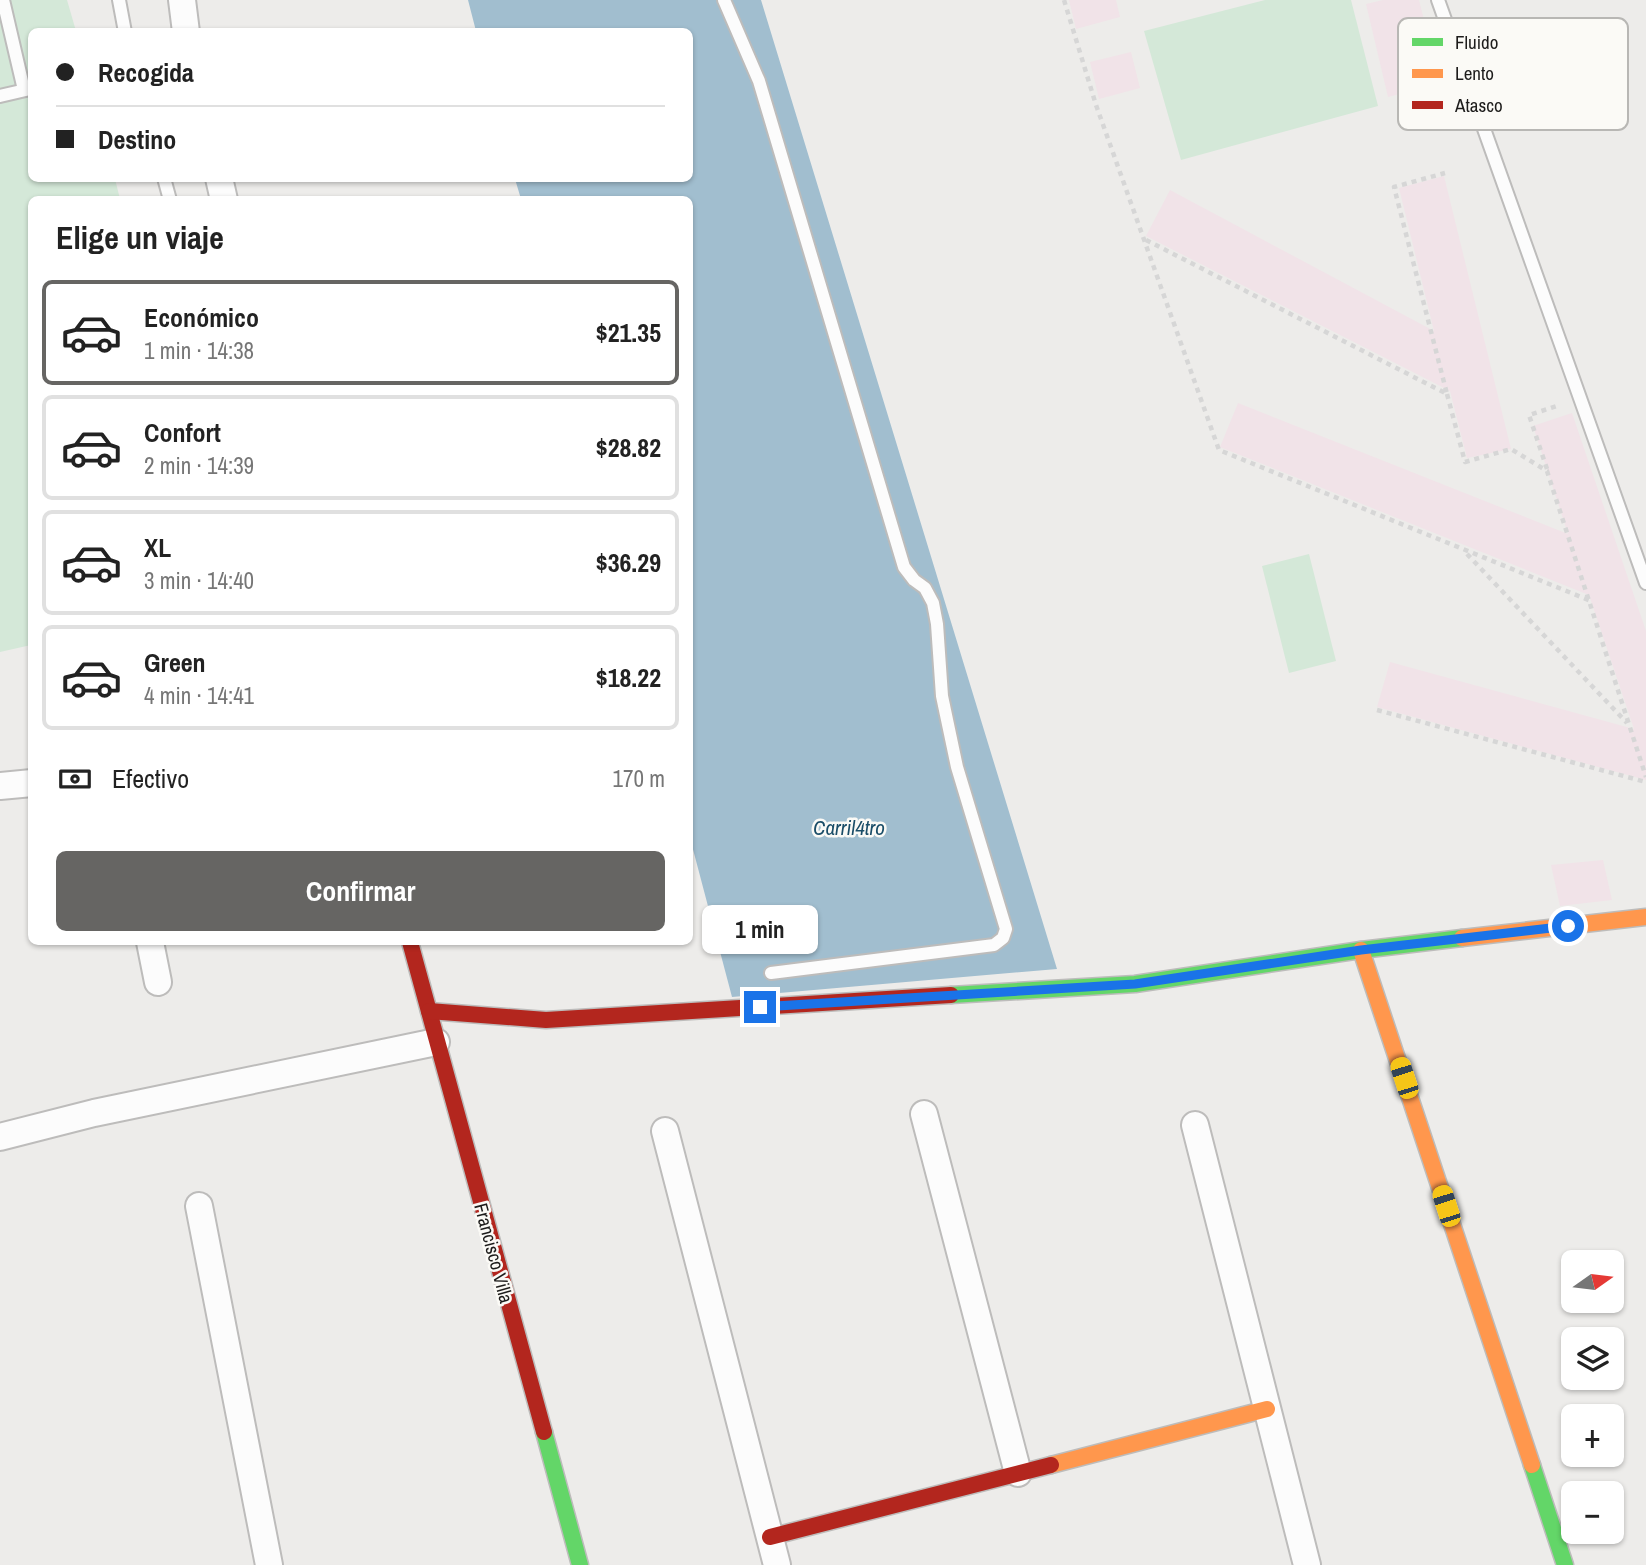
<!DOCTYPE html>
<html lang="es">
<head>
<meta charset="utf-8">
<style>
  :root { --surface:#fff; --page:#f2f2f2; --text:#222; --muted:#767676; --line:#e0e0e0; --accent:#666563 }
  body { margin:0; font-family:"Archivo Narrow",sans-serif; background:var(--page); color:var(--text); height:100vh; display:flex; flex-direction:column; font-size:26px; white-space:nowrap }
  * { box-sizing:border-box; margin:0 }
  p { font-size:23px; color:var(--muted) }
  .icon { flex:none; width:38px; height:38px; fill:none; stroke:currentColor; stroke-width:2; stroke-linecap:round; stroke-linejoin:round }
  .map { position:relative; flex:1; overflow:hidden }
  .sheet { position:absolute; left:28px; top:196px; width:665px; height:749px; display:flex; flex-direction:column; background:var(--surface); border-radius:10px; box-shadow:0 2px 5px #0004 }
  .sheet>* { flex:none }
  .top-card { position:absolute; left:28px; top:28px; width:665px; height:154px; border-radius:10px; box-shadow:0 2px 5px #0004; display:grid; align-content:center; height:154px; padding:0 28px; background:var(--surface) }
  .needle { width:46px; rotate:76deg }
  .fabs { position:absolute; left:1561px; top:1250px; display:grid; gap:14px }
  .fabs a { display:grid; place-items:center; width:63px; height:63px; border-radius:10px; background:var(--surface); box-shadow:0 2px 5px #0004; font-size:35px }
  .end { position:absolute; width:32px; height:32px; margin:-16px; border:9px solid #1a73e8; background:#fff; box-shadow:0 0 0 4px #fff }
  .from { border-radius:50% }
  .bubble { position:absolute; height:49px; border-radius:10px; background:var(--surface); box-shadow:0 2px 5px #0004; font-size:23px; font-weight:700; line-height:49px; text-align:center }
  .car { position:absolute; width:21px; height:42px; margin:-21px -10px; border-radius:9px; box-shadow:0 0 5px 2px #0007; background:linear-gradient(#f5c518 24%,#345 0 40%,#f5c518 0 76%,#345 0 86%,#f5c518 0) }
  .top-card b { display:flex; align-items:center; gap:24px; height:66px; font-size:26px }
  .top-card b+b { border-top:2px solid var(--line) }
  .top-card i { width:18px; height:18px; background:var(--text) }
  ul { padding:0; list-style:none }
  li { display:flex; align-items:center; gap:21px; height:105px; margin:0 14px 10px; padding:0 14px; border:4px solid var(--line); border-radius:10px }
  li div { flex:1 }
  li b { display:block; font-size:26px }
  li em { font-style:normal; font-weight:700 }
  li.active { border-color:var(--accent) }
  li>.icon { width:63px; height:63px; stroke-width:1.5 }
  h2 { padding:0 28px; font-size:32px; line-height:84px }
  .pay { display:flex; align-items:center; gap:18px; height:77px; padding:0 28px; font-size:26px }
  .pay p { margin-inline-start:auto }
  .primary-button { display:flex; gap:14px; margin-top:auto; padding:14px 28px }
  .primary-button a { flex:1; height:80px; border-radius:10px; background:var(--accent); color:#fff; font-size:28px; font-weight:700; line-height:80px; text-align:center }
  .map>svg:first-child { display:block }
  .education { fill:#f1e3e8 }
  .green { fill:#d4e8d8 }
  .water { fill:#a1becf }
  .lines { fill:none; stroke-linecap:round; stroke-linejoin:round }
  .lane-casing { stroke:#bdbcbb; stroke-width:16 }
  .street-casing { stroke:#bdbcbb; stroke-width:30 }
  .fast-casing { stroke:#bdbcbb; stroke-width:19 }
  .slow-casing { stroke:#bdbcbb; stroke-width:19 }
  .jam-casing { stroke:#bdbcbb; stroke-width:19 }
  .path { stroke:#d6d6d6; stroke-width:4.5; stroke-dasharray:5 5; stroke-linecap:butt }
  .lane { stroke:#fcfcfc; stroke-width:12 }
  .street { stroke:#fcfcfc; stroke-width:26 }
  .fast { stroke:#63d668; stroke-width:16 }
  .slow { stroke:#ff974d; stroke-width:16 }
  .jam { stroke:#b3261e; stroke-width:16 }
  .route { stroke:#1a73e8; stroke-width:9 }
  .labels { text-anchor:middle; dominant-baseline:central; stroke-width:5; stroke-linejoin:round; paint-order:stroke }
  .street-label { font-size:19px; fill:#1d1c1b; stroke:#fbfaf6 }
  .water-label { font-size:21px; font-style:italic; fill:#1a4d68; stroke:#fbfaf6 }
  .key { fill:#fbfaf6; stroke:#b8b7b4; stroke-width:2 }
  .key-label { font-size:19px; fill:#1d1c1b }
</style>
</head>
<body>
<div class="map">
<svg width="1646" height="1565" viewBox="0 0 1646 1565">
  <rect width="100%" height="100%" fill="#edecea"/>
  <g class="education">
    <path d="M1069 0H1116L1120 17 1076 29Z"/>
    <path d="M1383 0H1419L1440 84 1388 97 1366 4Z"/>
    <path d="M1131 52 1140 88 1099 99 1090 62Z"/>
    <path d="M1444 176 1511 449 1467 458 1450 391 1146 236 1170 190 1434 331 1399 188Z"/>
    <path d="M1238 403 1568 534 1533 426 1572 413 1646 631V780L1377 707 1390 662 1634 729 1589 595 1220 447Z"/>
    <path d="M1603 860 1612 900 1560 906 1551 865Z"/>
  </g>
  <g class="green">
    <path d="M0 0H67L76 31 32 32V178L115 179 120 199 32 200 31 645 0 652Z"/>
    <path d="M1265 0H1351L1378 106 1181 160 1144 31Z"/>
    <path d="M1309 554 1336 661 1289 673 1262 566Z"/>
  </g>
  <path class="water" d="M468 0H761L1057 969 732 997 690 838V200L521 199 515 179 690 178V32L476 31Z"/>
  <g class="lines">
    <g class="lane-casing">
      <g id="lane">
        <path d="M3 0 24 90"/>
        <path d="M119 0 125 32"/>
        <path d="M724 0 759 81 904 567 914 580 925 588 933 603 937 624 942 696 957 767 1006 929 1003 938 994 945 771 973"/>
        <path d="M1438 0 1646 583"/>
        <path d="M0 96 30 89"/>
        <path d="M164 178 170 200"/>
      </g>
    </g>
    <g class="street-casing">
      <g id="street">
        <path d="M182 0 186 32"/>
        <path d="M219 178 224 200"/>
        <path d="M0 786 32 783"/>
        <path d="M150 942 158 982"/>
        <path d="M924 1114 1018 1473"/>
        <path d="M1195 1125 1307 1565"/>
        <path d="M665 1131 777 1565"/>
        <path d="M0 1137 94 1113 436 1042"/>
        <path d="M199 1206 269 1565"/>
      </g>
    </g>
    <g class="fast-casing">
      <g id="fast">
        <path d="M951 995 1135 984 1361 950 1462 938"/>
        <path d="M544 1432 580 1565"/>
        <path d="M1532 1465 1565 1565"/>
      </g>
    </g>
    <g class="slow-casing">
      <g id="slow">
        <path d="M1462 938 1646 917"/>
        <path d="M1361 950 1532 1465"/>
        <path d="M1051 1465 1267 1409"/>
      </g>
    </g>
    <g class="jam-casing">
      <g id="jam">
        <path d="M410 942 544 1432"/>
        <path d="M429 1011 546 1020 951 995"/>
        <path d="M770 1537 1051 1465"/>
      </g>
    </g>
    <g class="path">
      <path d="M1064 0 1096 105 1219 450 1591 601"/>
      <path d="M1146 240 1447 394 1394 187 1445 173"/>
      <path d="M1447 394 1465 462 1511 449 1547 471 1646 777"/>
      <path d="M1547 469 1529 415 1560 405"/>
      <path d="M1467 554 1627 723"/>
      <path d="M1377 710 1646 782"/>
    </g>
    <use href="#lane" class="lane"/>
    <use href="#street" class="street"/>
    <use href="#fast" class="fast"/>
    <use href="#slow" class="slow"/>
    <use href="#jam" class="jam"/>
  </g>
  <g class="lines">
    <path class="route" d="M760 1007 1135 984 1361 950 1568 926"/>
  </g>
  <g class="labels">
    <g class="street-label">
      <text transform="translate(494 1253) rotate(75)">Francisco Villa</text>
    </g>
    <g class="water-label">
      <text x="849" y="827">Carril4tro</text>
    </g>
  </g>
  <rect x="1398" y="18" width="230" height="112" rx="10" class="key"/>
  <rect x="1412" y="38" width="31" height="8" fill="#63d668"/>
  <rect x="1412" y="69" width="31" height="9" fill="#ff974d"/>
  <rect x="1412" y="101" width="31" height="8" fill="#b3261e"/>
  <g class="key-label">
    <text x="1455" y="49">Fluido</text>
    <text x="1455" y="80">Lento</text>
    <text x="1455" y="112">Atasco</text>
  </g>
</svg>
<div class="fabs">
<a><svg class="needle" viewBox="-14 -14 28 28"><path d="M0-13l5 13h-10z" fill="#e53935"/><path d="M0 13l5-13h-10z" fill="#767676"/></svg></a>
<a><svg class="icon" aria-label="layers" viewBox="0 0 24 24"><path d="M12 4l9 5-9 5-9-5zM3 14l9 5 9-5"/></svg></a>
<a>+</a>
<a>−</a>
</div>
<i class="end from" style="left:1568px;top:926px"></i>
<i class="end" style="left:760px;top:1007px"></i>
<div class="bubble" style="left:702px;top:905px;width:116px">1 min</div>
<i class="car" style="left:1404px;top:1078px;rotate:342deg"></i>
<i class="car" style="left:1446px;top:1206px;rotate:342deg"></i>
<div class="top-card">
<b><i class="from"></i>Recogida</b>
<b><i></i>Destino</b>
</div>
<section class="sheet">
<h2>Elige un viaje</h2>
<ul>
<li class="active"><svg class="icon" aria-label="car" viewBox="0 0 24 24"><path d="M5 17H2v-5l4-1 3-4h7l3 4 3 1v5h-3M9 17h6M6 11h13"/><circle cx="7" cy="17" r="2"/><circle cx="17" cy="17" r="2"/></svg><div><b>Económico</b><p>1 min · 14:38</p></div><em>$21.35</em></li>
<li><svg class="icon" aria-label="car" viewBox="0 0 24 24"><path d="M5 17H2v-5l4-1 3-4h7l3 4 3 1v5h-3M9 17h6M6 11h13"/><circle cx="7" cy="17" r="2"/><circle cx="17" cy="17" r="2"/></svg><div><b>Confort</b><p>2 min · 14:39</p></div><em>$28.82</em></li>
<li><svg class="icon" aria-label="car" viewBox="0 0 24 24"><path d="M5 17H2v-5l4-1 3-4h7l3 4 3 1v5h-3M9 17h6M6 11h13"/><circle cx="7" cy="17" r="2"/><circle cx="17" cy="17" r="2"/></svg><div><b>XL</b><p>3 min · 14:40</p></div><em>$36.29</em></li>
<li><svg class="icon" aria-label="car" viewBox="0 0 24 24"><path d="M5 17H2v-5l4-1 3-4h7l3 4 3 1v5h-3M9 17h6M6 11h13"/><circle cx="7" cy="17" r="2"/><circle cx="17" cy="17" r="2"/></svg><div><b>Green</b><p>4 min · 14:41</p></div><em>$18.22</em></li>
</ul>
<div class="pay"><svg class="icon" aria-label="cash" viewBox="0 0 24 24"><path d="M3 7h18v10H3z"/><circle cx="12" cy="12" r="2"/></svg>Efectivo<p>170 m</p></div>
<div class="primary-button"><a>Confirmar</a></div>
</section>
</div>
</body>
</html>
